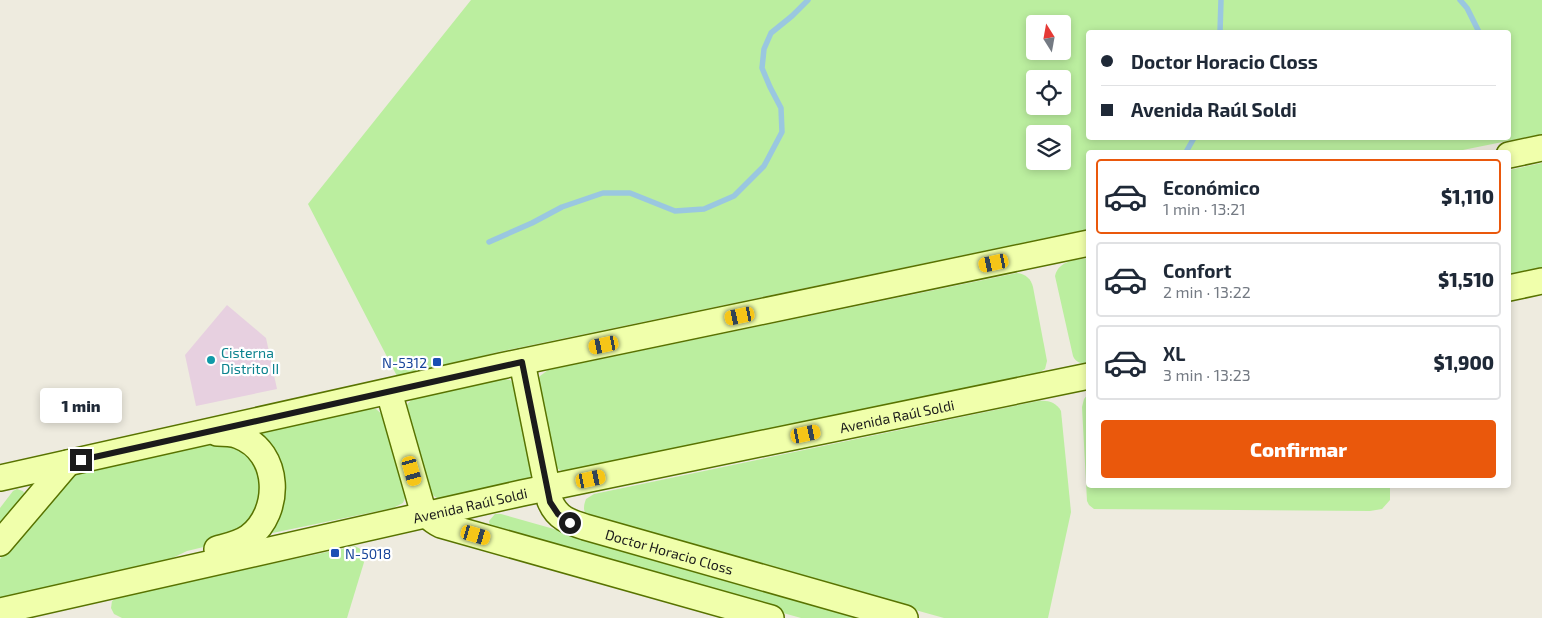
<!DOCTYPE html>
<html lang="es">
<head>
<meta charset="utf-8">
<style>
  :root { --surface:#fff; --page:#f6f6f7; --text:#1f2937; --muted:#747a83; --line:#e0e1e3; --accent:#ea580c }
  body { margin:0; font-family:"Exo 2",sans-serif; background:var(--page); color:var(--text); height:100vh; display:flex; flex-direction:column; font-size:19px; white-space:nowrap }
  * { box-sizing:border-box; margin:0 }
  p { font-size:16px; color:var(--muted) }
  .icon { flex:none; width:28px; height:28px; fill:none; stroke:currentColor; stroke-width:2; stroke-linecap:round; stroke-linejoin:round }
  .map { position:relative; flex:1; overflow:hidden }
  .details { position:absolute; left:1086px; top:150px; width:425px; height:338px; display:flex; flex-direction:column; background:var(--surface); border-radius:5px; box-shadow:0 2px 8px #0003 }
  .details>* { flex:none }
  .guide { position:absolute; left:1086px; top:30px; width:425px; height:110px; border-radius:5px; box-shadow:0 2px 8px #0003; display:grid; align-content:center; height:110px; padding:0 15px; background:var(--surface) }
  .needle { width:32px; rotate:349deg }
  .fabs { position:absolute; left:1026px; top:15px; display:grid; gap:10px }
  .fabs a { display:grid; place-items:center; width:45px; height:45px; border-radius:5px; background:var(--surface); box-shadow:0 2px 8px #0003; font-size:25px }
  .end { position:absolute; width:22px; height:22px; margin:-11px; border:6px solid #1b1b1b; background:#fff; box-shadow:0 0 0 2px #fff }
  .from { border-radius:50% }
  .bubble { position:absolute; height:35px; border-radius:5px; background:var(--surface); box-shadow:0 2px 8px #0003; font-size:16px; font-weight:800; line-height:35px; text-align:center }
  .car { position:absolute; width:15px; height:30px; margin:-15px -8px; border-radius:6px; box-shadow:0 0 4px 1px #0007; background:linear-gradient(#f5c518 24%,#345 0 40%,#f5c518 0 76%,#345 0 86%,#f5c518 0) }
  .guide b { display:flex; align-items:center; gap:18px; height:48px; font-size:19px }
  .guide b+b { border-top:1px solid var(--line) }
  .guide i { width:12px; height:12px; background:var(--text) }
  ul { padding:9px 0 0; list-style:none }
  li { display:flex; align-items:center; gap:15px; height:75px; margin:0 10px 8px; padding:0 5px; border:2px solid var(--line); border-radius:5px }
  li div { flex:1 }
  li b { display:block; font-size:19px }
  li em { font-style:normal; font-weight:800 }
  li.selected { border-color:var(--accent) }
  li>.icon { width:45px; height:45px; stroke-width:1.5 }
  .primary-button { display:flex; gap:10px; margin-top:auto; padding:10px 15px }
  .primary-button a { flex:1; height:58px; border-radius:5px; background:var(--accent); color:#fff; font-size:20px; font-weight:800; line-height:58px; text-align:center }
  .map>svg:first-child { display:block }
  .industrial { fill:#e7d0e0 }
  .grass { fill:#bbee9f; fill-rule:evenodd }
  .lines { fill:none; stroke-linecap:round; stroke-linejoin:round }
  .stream { stroke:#9ac7e0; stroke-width:5.5 }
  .secondary-casing { stroke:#587300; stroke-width:28 }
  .secondary { stroke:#f0ffab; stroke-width:25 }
  .route { stroke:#1b1b1b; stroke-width:6 }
  .culture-dot { fill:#0f9aa8; stroke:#fff; stroke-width:2 }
  .transit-dot { fill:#1a4fb4; stroke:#fff; stroke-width:2 }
  .labels { text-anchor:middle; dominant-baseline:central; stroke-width:4.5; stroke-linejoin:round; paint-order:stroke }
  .culture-label { font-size:14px; fill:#0d838f; stroke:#fff; text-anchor:start }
  .transit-label { font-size:14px; fill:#164399; stroke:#fff; text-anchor:end }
  .street-label { font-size:14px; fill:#1b1b1b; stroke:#fff }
</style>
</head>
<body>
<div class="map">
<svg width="1542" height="618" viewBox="0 0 1542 618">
  <rect width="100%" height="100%" fill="#eeebdf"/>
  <path class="industrial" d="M227 305 266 338 277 389 196 406 185 355Z"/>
  <g class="grass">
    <path d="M471 0H1542V134L1453 152H1089V229L498 352 398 378 308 204ZM1035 24H1062V51H1035ZM1089 32H1509V138H1089ZM1035 79H1062V106H1035ZM1035 134H1062V161H1035Z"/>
    <path d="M1542 163V268L1509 275V170Z"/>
    <path d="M1089 258V363C1082 364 1076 363 1073 356L1055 276C1059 260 1076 260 1089 258Z"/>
    <path d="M1017 273C1026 274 1031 279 1033 287L1047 361 1045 369 1038 373 565 472 556 468 538 380 540 376 548 370Z"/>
    <path d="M504 379 510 380 515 385 532 471 530 477 521 482 444 498H437L431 494 405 408C408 402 412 399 418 397Z"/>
    <path d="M1089 393V485H1390V500L1382 509 1370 511 1094 509 1089 505 1087 501 1082 407 1084 399Z"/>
    <path d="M1038 401C1048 400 1056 402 1061 411L1071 512 1048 618H944L592 520C584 515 582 509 586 499L594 494Z"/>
    <path d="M366 409H376L384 416 406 496 403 503 393 508 258 536 271 518 250 435Z"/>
    <path d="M222 441 256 455 266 502 233 540 187 551 158 565 0 599V559L70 473Z"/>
    <path d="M17 489 23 491 25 495 0 529V508L13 491Z"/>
    <path d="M495 514H501L868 618H801L494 531 490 527 489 521Z"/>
    <path d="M355 546 362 550 365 559 347 618H122L114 614 111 608 112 601 119 596Z"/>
  </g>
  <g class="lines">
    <g class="stream">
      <path d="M1460 0 1467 8 1479 32"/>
      <path d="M1220 32 1221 0"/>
      <path d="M1186 152 1194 138"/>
      <path d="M489 242 532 223 562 207 603 193H630L675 211 704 209 734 196 764 166 782 132 781 108 770 87 762 68 764 49 771 33 792 16 808 0"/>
    </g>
    <g class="secondary-casing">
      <g id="secondary">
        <path d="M1509 155 1542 148"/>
        <path d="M1509 288 1542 281"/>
        <path id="s1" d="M522 362 550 501C557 518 569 522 585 527L905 618"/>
        <path d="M389 392 421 504C426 515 431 520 441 525L771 618"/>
        <path d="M217 433C224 433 232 433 239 436 281 452 282 512 249 537 239 544 228 546 217 549"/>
        <path d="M0 478 501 366 1089 243"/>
        <path d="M0 543 68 463"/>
        <path id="s2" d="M0 611 522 493 1089 376"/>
      </g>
    </g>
    <use href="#secondary" class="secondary"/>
  </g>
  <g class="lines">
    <path class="route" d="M81 460 522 362 550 502 558 514 570 523"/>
  </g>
  <circle class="culture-dot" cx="211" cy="360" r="5"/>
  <g class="transit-dot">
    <rect x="432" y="357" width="10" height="10" rx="2.5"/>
    <rect x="330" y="548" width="10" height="10" rx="2.5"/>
  </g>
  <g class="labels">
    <g class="culture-label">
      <text x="221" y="352">Cisterna<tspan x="221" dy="16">Distrito II</tspan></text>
    </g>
    <g class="transit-label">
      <text x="427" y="362">N-5312</text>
      <text x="345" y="553" text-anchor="start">N-5018</text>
    </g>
    <g class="street-label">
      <text stroke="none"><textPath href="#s2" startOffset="918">Avenida Raúl Soldi</textPath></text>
      <text stroke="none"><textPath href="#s2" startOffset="482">Avenida Raúl Soldi</textPath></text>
      <text stroke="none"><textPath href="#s1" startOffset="275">Doctor Horacio Closs</textPath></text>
    </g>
  </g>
</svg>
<div class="fabs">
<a><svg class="needle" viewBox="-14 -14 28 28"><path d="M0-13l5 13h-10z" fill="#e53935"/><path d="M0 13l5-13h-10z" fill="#747a83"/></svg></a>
<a><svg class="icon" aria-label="locate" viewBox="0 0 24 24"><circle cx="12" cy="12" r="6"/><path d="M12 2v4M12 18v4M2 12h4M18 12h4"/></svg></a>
<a><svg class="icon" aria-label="layers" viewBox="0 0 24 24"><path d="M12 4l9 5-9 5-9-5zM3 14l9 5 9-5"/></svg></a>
</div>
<i class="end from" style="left:570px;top:523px"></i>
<i class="end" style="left:81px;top:460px"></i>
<div class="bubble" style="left:40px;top:388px;width:82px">1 min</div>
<i class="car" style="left:994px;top:263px;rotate:258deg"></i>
<i class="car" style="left:740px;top:316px;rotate:258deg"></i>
<i class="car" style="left:604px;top:345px;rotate:258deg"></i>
<i class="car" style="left:806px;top:434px;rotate:78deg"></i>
<i class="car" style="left:412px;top:471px;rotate:164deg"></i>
<i class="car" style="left:591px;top:479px;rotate:78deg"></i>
<i class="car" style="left:476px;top:535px;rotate:106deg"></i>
<div class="guide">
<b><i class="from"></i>Doctor Horacio Closs</b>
<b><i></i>Avenida Raúl Soldi</b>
</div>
<section class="details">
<ul>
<li class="selected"><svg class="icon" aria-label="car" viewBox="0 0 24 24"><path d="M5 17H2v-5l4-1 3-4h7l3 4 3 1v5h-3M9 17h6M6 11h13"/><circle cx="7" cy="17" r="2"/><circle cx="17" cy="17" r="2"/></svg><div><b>Económico</b><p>1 min · 13:21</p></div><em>$1,110</em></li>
<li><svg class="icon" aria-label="car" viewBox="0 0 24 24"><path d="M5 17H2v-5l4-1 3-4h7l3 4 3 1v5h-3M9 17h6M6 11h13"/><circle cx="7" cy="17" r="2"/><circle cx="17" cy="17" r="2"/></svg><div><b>Confort</b><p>2 min · 13:22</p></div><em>$1,510</em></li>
<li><svg class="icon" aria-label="car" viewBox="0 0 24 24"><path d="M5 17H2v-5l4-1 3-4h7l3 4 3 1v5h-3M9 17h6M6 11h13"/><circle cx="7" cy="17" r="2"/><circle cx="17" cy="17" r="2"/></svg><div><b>XL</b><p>3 min · 13:23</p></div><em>$1,900</em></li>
</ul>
<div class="primary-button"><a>Confirmar</a></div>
</section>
</div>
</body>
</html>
